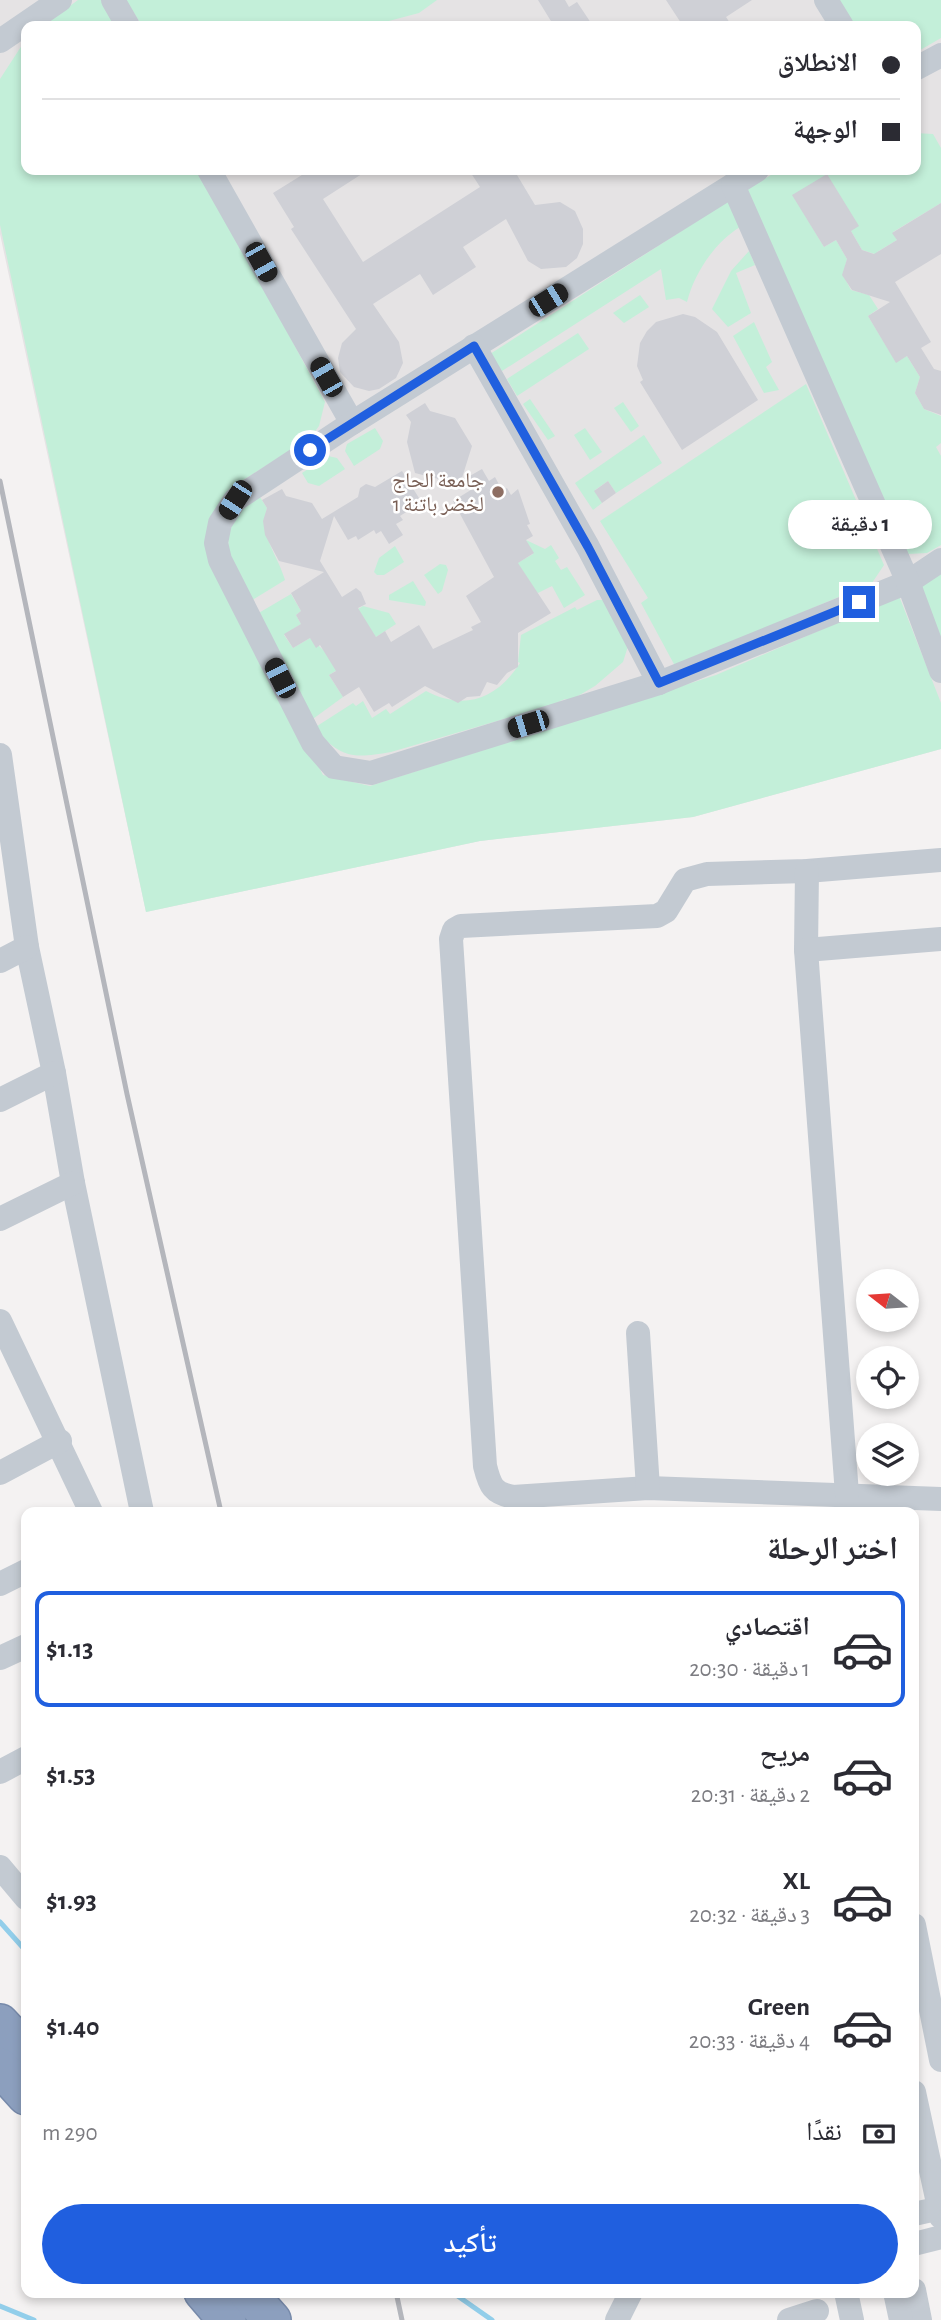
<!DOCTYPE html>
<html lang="ar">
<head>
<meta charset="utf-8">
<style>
  :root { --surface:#fff; --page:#f2f2f3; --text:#2b2b33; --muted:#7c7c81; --line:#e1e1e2; --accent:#205fdf }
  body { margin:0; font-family:"Alegreya Sans","Noto Naskh Arabic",sans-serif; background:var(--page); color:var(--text); direction:rtl; height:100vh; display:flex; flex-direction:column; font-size:26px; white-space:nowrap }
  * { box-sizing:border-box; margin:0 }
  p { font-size:23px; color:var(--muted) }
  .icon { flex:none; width:38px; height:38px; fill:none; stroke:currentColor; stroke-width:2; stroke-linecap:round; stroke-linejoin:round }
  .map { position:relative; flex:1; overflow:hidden; direction:ltr }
  .panel { position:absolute; left:21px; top:1507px; width:898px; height:791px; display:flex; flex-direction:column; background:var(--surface); border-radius:14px; box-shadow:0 4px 10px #0003; direction:rtl }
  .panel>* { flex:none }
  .top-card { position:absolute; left:21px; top:21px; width:900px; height:154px; border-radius:14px; box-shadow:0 4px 10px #0003; direction:rtl; display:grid; align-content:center; height:154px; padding:0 21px; background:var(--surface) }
  .needle { width:46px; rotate:287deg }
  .fabs { position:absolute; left:856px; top:1269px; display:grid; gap:14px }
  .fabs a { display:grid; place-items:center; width:63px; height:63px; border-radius:50%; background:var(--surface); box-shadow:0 4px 10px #0003; font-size:35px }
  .end { position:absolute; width:32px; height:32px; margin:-16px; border:9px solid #205fdf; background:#fff; box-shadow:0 0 0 4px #fff }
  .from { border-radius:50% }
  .bubble { position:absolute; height:49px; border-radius:24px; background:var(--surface); box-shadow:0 4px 10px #0003; font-size:23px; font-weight:600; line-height:49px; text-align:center; direction:rtl }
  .car { position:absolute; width:21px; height:42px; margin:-21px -10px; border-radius:9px; box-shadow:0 0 5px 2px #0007; background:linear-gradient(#222 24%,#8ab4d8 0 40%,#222 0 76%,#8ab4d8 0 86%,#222 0) }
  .top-card b { display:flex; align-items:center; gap:24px; height:66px; font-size:26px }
  .top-card b+b { border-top:2px solid var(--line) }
  .top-card i { width:18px; height:18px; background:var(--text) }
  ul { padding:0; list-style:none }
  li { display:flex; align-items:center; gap:21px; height:116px; margin:0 14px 10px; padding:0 7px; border:4px solid transparent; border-radius:14px }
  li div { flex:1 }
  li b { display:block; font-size:26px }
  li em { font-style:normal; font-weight:600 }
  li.active { border-color:var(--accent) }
  li>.icon { width:63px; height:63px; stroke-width:1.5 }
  h2 { padding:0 21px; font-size:32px; line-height:84px }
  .pay { display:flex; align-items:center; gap:18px; height:77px; padding:0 21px; font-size:26px }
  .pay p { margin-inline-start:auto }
  .cta { display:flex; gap:14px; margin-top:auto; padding:14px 21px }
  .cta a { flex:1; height:80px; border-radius:42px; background:var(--accent); color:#fff; font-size:28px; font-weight:600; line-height:80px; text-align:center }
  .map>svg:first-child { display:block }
  .education { fill:#e5e3e4; fill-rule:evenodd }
  .green { fill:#c3efd9 }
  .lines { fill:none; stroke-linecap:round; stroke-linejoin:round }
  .stream { stroke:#92ceea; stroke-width:5 }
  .building { fill:#cfd0d6 }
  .highway-casing { stroke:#778aaa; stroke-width:40 }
  .minor { stroke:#c3cad2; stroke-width:24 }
  .highway { stroke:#8c9fbe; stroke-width:37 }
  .rail { stroke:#b4b6bc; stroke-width:5 }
  .route { stroke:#205fdf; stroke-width:9 }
  .education-dot { fill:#8d6e63; stroke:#fff; stroke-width:2.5 }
  .labels { text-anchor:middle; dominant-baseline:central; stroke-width:5; stroke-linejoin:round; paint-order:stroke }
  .education-label { font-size:21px; fill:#785e54; stroke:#fff; text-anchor:end }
</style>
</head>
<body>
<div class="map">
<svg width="941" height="2320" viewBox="0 0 941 2320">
  <rect width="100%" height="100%" fill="#f4f2f2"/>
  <path class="education" d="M0 0H941V749L693 817 480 841 146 912 0 234ZM26 26H915V170H26Z"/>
  <g class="green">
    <path d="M78 0H108L122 26H43Z"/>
    <path d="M126 0H437L419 13 370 26H142Z"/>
    <path d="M835 0H941V38L915 53V26H851Z"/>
    <path d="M26 39V170H200L325 402 319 426 311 437 229 489 209 556 323 775 370 786 716 675 899 596 941 703V749L693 817 480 841 146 912 0 225V79Z"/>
    <path d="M915 133 933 134 941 148V203L893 232 897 240 877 252 878 255 862 250 851 231 793 195 824 247 836 240 847 259 843 275 851 290 869 295 878 309 868 316 896 362 907 356 920 377 915 393 924 409 941 416V443L936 447 941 456V545L927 553 908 554 745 191 779 170H915Z"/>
    <path d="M728 201 740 227C714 243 694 274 687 302L679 298 666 300 661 269 502 371 490 354Z"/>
    <path d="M749 251 755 265 736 273 751 313 728 327 712 309 731 271Z"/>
    <path d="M640 295 649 307 624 323 613 313Z"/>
    <path d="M754 322 772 362 766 367 779 390 764 393 733 336Z"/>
    <path d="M578 333 589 349 517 396 507 379Z"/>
    <path d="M806 384 884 565 872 583 675 666 641 603 648 598 600 521Z"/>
    <path d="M530 399 555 436 548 440 523 404Z"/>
    <path d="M623 402 639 426 631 432 614 408Z"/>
    <path d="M375 428 383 441 380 449 354 466 345 451 347 444Z"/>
    <path d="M585 428 602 452 590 460 574 435Z"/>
    <path d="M644 435 662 463 616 493 608 481 595 490 602 503 593 510 575 483Z"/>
    <path d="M328 456 337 458 345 469 319 486 308 483 302 473Z"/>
    <path d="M258 494 267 508C259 536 277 553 285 580L249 602C228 555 212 531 258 494Z"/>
    <path d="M526 540 545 549 551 545 559 558 555 561 561 570 567 567 585 595 564 608 552 586 538 593 507 569 533 554Z"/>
    <path d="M395 546 404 562 384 575H377L374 572 379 558Z"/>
    <path d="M440 564 446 565 448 570 442 591 438 594 424 575Z"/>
    <path d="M941 570V648L916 584Z"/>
    <path d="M413 581 426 602 425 606 389 600V595Z"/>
    <path d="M291 594 301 611 296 615 301 624 284 635 293 648 310 638 342 667 329 675 343 697 310 721 257 614Z"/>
    <path d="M597 600H603L629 643 623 662 595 686 571 700 565 699 549 706 391 752C352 759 341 758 314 728L353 703 356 706 363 701 372 718 386 709 390 714 426 691C464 711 497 699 520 663L518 662 521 635 575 607 577 610Z"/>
    <path d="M363 606 389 613 396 624 376 637 351 613Z"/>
  </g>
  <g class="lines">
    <g class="stream">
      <path d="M0 1922 26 1951"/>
      <path d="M452 2292 492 2320"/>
      <path d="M0 2306 34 2320"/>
    </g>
  </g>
  <g class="building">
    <path d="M538 0H565L569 7 577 2 593 26H554Z"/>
    <path d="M666 0H752L726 17 732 26H683Z"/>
    <path d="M310 170H368L323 199 363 262 480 187 469 170H514L535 205 560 202 575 211 583 229V244L577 258 566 267 541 269 528 261 506 219 463 247 476 267 433 295 420 274 373 304 399 342 403 363 396 378 379 389 369 391 354 387 340 372 338 358 342 343 356 329 291 229 294 227 273 193Z"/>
    <path d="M827 174 859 226 851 231 862 250 874 254 897 240 892 233 941 203V254L895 282 931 342 921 348 934 369 941 371V415L924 409 915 393 920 377 907 356 896 363 868 316 890 302 852 290 842 275 847 259 836 240 824 247 792 195Z"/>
    <path d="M683 314 695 317 717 332 758 400 682 450 640 382 643 380 637 366 640 343 647 331 656 322Z"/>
    <path d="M425 403 430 411 455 418 472 446 461 481 482 469 489 481 495 477 502 490 507 488 511 495 518 489 530 524 527 525 533 536 526 540 534 553 518 563 551 613 518 633V667L507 673 497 685 487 682 480 696 467 697 458 703 425 686 392 707 389 703 374 712 359 687 343 697 329 675 336 671 320 645 316 648 310 638 293 648 284 634 301 624 296 615 301 611 291 593 324 572 279 561 265 535 263 521 267 508 262 500 282 489 286 496 312 503 322 519 358 497 360 488 366 484 375 487 402 471 419 498 412 502 414 507 400 516 403 520 396 524 403 535 389 544 381 531 376 534 374 530 358 540 356 536 348 540 334 516 320 561 342 597 356 588 361 592 366 604 358 608 376 637 385 631 391 642 419 625 433 649 473 630 471 627 481 622 466 596 494 577 453 501 474 488 415 473 407 442 411 422 406 415Z"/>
    <path d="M608 481 616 493 602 503 594 491Z"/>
  </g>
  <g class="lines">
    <g class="highway-casing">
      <g id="highway">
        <path d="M0 2023 26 2051"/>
        <path d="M0 2067 26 2096"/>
        <path d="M203 2292 227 2320"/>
        <path d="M247 2292 272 2320"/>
      </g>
    </g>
    <g class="minor">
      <path d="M113 0 128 26"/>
      <path d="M826 0 842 26"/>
      <path d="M0 41 60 0"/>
      <path d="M915 69 941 55"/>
      <path d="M209 170 352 423"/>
      <path d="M757 170 352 423 235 500 220 523 216 543 220 560 313 743 334 767 371 773 659 683 908 582 941 560"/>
      <path d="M733 185 908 582 941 671"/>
      <path d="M474 346 588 547 659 683"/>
      <path d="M0 755 27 947 54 1073 73 1183 142 1512"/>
      <path d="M941 860 807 871 707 874 685 880 666 911 657 916 461 926 454 930 451 939 485 1466C490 1486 493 1493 513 1497L648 1488 941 1499"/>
      <path d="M807 871 806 950 847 1494"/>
      <path d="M806 950 941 939"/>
      <path d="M0 961 27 947"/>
      <path d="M0 1100 54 1073"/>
      <path d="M0 1219 73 1183"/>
      <path d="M0 1321 91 1512"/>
      <path d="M638 1333 648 1488"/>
      <path d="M0 1473 60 1441"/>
      <path d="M0 1584 26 1571"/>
      <path d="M0 1658 26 1646"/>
      <path d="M0 1772 26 1758"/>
      <path d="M0 1867 26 1898"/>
      <path d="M914 1925 941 2060"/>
      <path d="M914 2092 941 2217"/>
      <path d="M914 2214 941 2208"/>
      <path d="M914 2244 941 2237"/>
      <path d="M914 2290 920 2320"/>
      <path d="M846 2292 852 2320"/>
      <path d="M895 2292 901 2320"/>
      <path d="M617 2320 631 2292"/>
      <path d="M789 2320 817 2311"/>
    </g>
    <use href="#highway" class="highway"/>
    <g class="rail">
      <path d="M0 481 127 1094 221 1512"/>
      <path d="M396 2292 402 2320"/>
    </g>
  </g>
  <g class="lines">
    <path class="route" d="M310 450 474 346 588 547 659 683 859 602"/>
  </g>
  <circle class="education-dot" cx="498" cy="492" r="7"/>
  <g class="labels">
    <g class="education-label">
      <text x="484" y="480">جامعة الحاج<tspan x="484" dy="24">لخضر باتنة 1</tspan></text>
    </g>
  </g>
</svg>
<div class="fabs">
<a><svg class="needle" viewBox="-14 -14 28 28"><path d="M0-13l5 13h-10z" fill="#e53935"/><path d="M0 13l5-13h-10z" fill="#7c7c81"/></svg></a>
<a><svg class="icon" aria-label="locate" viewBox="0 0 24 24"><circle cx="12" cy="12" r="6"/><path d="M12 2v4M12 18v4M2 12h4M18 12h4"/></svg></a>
<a><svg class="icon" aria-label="layers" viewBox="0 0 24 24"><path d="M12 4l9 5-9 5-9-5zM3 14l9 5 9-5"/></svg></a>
</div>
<i class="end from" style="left:310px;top:450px"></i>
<i class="end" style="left:859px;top:602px"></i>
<div class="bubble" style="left:788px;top:500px;width:144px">1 دقيقة</div>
<i class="car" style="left:261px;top:262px;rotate:151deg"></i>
<i class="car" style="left:548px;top:300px;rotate:58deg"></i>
<i class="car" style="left:326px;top:377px;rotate:330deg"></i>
<i class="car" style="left:235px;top:500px;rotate:213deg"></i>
<i class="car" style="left:280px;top:678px;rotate:333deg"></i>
<i class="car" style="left:528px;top:724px;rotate:253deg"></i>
<div class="top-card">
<b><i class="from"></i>الانطلاق</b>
<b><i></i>الوجهة</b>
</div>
<section class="panel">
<h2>اختر الرحلة</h2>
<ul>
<li class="active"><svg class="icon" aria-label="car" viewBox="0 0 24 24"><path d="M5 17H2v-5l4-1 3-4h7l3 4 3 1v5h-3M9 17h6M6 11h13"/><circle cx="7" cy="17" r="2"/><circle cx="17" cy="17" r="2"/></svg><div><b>اقتصادي</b><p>1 دقيقة · 20:30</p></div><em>$1.13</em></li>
<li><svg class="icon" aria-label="car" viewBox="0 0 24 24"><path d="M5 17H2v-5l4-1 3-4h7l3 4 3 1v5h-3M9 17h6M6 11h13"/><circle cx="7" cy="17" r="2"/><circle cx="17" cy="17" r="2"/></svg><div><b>مريح</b><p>2 دقيقة · 20:31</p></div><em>$1.53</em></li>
<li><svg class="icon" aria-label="car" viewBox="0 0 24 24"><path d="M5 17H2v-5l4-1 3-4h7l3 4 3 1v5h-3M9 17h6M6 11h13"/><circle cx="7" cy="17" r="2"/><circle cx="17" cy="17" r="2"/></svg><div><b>XL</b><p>3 دقيقة · 20:32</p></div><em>$1.93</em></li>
<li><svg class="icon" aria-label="car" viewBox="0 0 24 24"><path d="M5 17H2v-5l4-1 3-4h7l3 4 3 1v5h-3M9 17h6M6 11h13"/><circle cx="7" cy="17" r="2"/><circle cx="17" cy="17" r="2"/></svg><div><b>Green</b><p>4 دقيقة · 20:33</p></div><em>$1.40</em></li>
</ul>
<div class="pay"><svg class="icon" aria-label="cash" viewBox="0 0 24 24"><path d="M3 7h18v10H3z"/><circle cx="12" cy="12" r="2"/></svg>نقدًا<p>290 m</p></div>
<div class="cta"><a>تأكيد</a></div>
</section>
</div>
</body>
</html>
